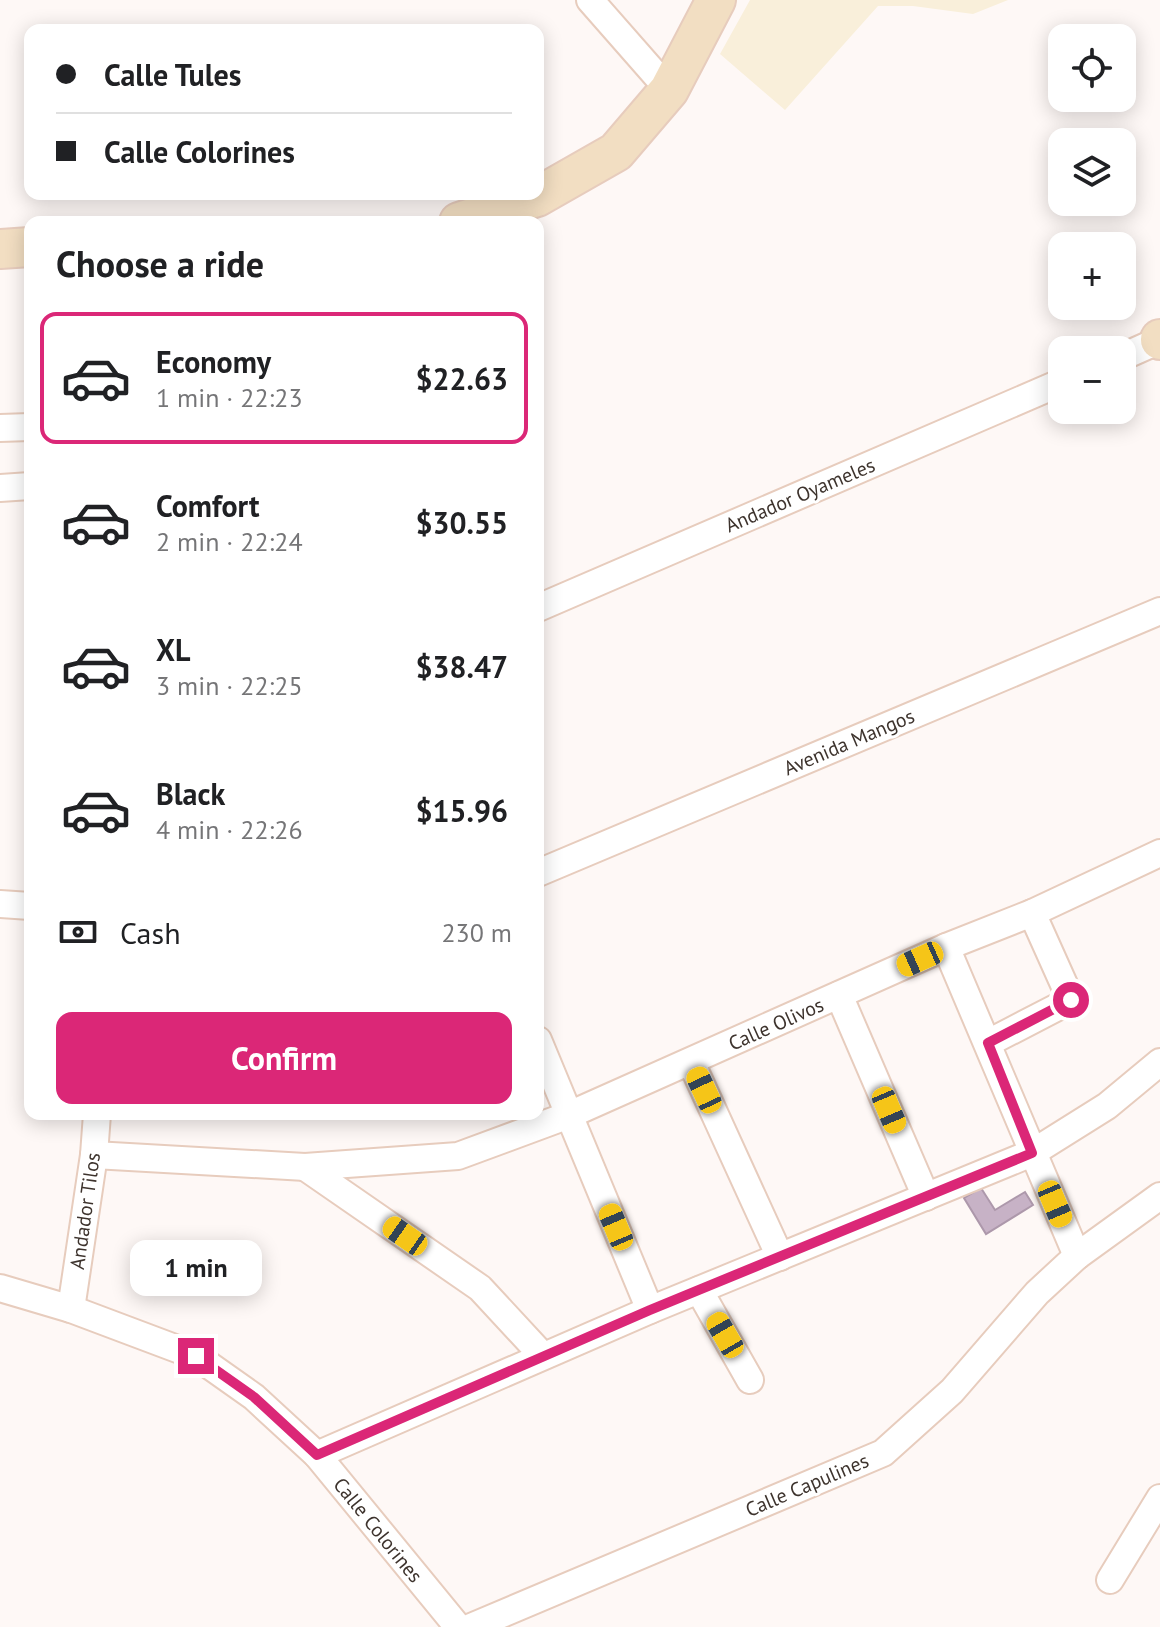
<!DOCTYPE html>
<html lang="en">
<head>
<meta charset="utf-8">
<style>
  :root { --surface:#fff; --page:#f2f2f2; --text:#202124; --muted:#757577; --line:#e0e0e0; --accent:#db2777 }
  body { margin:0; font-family:"PT Sans",sans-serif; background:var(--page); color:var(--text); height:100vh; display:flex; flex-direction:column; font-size:30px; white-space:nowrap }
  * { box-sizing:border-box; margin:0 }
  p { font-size:26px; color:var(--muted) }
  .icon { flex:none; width:44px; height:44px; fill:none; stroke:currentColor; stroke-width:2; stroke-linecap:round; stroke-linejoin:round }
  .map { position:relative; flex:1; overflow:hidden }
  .sheet { position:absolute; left:24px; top:216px; width:520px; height:904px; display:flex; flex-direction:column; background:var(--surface); border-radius:16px; box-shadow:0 4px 20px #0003 }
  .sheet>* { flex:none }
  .banner { position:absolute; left:24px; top:24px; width:520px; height:176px; border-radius:16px; box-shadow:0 4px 20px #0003; display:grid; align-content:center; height:176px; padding:0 32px; background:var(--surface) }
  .fabs { position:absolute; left:1048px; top:24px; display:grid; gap:16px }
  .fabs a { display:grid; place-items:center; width:88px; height:88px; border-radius:16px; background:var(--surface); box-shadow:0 4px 20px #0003; font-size:40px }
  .end { position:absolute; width:36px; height:36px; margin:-18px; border:10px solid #db2777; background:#fff; box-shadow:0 0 0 4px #fff }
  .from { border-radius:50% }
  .bubble { position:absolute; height:56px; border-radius:16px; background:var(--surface); box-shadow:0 4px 20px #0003; font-size:26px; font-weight:600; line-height:56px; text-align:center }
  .car { position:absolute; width:24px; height:48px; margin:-24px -12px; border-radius:10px; box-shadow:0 0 6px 2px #0007; background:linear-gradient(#f5c518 24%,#345 0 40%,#f5c518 0 76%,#345 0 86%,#f5c518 0) }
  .banner b { display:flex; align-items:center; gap:28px; height:76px; font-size:30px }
  .banner b+b { border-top:2px solid var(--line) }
  .banner i { width:20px; height:20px; background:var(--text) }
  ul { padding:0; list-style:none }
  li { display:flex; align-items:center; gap:24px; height:132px; margin:0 16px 12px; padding:0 16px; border:4px solid transparent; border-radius:16px }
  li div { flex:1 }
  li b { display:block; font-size:30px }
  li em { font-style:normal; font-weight:600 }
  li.selected { border-color:var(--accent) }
  li>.icon { width:72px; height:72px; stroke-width:1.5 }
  h2 { padding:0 32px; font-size:36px; line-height:96px }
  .pay { display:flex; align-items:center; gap:20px; height:88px; padding:0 32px; font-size:30px }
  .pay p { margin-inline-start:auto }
  .cta { display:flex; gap:16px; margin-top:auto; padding:16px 32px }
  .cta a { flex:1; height:92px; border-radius:16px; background:var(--accent); color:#fff; font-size:32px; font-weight:600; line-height:92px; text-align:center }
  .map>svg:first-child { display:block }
  .education { fill:#f9efda }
  .building { fill:#c7b2c6; stroke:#ad98ab; stroke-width:2 }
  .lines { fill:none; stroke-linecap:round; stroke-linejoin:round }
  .street-casing { stroke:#e7ccbd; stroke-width:30 }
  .secondary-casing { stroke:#e7ccbd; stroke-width:42 }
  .street { stroke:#fff; stroke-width:26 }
  .secondary { stroke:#f2dec2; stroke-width:38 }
  .route { stroke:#db2777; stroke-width:10 }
  .labels { text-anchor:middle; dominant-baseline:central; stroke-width:6; stroke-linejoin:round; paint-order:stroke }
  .street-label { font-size:20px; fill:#3d332d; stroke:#fff }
</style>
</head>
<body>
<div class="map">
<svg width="1160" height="1627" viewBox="0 0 1160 1627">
  <rect width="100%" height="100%" fill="#fef8f6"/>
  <path class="education" d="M750 0H1008L973 14 913 6H878L785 110 720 54Z"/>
  <path class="building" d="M981 1188 995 1210 1025 1192 1033 1205 986 1234 964 1198Z"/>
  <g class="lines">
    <g class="street-casing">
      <g id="street">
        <path d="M590 0 669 90"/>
        <path d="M1122 357 1160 340"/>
        <path d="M0 428 30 427"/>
        <path d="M0 488 30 486"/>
        <path d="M538 608 1062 382"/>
        <path d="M538 873 1160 611"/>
        <path d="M0 904 30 906"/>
        <path d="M946 947 1077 1256"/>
        <path d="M839 995 926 1197"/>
        <path d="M538 1040 650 1310"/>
        <path d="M988 1043 1071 1000 1032 913"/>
        <path d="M691 1062 780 1257"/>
        <path d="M94 1155 305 1167 458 1156 569 1115 946 947 1032 913 1160 853"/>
        <path d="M305 1167 480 1288 543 1356"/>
        <path d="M0 1288 71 1309 196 1356 254 1397 317 1455 458 1627"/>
        <path d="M699 1290 750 1380"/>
        <path d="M71 1309 94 1155 97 1114"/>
        <path d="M317 1455 650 1310 1032 1153 1107 1106 1160 1062"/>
        <path d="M1110 1580 1160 1498"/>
        <path d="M471 1627 883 1453 952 1391 1037 1293 1077 1256 1160 1196"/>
      </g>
    </g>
    <g class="secondary-casing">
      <g id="secondary">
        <path d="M459 222 537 197 616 152 669 90 716 0"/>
        <path d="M0 249 30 247"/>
        <path d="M1160 339V340"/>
      </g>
    </g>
    <use href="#street" class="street"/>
    <use href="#secondary" class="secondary"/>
  </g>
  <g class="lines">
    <path class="route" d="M196 1356 254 1397 317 1455 650 1310 1032 1153 988 1043 1071 1000"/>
  </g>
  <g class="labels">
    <g class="street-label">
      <text transform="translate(800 495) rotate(-23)">Andador Oyameles</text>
      <text transform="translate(849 742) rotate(-23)">Avenida Mangos</text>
      <text transform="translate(776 1024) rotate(-24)">Calle Olivos</text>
      <text transform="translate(85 1211) rotate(-82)">Andador Tilos</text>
      <text transform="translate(807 1485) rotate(-23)">Calle Capulines</text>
      <text transform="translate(378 1530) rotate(51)">Calle Colorines</text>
    </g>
  </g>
</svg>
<div class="fabs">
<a><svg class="icon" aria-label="locate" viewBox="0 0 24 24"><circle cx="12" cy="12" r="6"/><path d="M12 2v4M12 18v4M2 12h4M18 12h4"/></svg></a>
<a><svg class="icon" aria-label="layers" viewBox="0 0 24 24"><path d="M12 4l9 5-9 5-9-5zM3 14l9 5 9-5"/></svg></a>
<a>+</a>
<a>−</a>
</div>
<i class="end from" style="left:1071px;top:1000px"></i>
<i class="end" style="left:196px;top:1356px"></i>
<div class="bubble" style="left:130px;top:1240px;width:132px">1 min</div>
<i class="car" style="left:920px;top:959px;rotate:246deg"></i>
<i class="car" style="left:704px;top:1090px;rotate:335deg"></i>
<i class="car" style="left:889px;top:1110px;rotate:157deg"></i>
<i class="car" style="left:1055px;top:1204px;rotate:157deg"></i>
<i class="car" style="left:616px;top:1227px;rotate:337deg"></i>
<i class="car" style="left:405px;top:1236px;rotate:305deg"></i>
<i class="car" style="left:725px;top:1335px;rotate:330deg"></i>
<div class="banner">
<b><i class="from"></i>Calle Tules</b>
<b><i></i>Calle Colorines</b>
</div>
<section class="sheet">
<h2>Choose a ride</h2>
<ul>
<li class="selected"><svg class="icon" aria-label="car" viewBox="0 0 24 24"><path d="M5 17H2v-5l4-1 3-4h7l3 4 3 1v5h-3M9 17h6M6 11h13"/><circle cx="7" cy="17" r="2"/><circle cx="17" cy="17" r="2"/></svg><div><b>Economy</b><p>1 min · 22:23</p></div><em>$22.63</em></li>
<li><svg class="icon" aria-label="car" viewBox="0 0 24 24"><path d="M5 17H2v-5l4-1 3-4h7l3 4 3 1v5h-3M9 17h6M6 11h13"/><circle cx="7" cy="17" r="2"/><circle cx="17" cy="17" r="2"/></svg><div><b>Comfort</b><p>2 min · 22:24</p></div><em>$30.55</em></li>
<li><svg class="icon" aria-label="car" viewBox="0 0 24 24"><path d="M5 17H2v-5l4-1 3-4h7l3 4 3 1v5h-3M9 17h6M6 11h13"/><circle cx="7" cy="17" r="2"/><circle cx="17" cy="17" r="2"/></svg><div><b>XL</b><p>3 min · 22:25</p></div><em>$38.47</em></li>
<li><svg class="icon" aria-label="car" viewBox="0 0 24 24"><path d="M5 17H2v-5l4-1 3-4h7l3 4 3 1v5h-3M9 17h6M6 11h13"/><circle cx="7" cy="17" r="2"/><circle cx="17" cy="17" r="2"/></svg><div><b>Black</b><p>4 min · 22:26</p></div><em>$15.96</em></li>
</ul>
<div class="pay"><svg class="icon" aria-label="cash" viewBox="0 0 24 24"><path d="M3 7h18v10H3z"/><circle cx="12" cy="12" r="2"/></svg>Cash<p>230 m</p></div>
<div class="cta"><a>Confirm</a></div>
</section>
</div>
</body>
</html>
